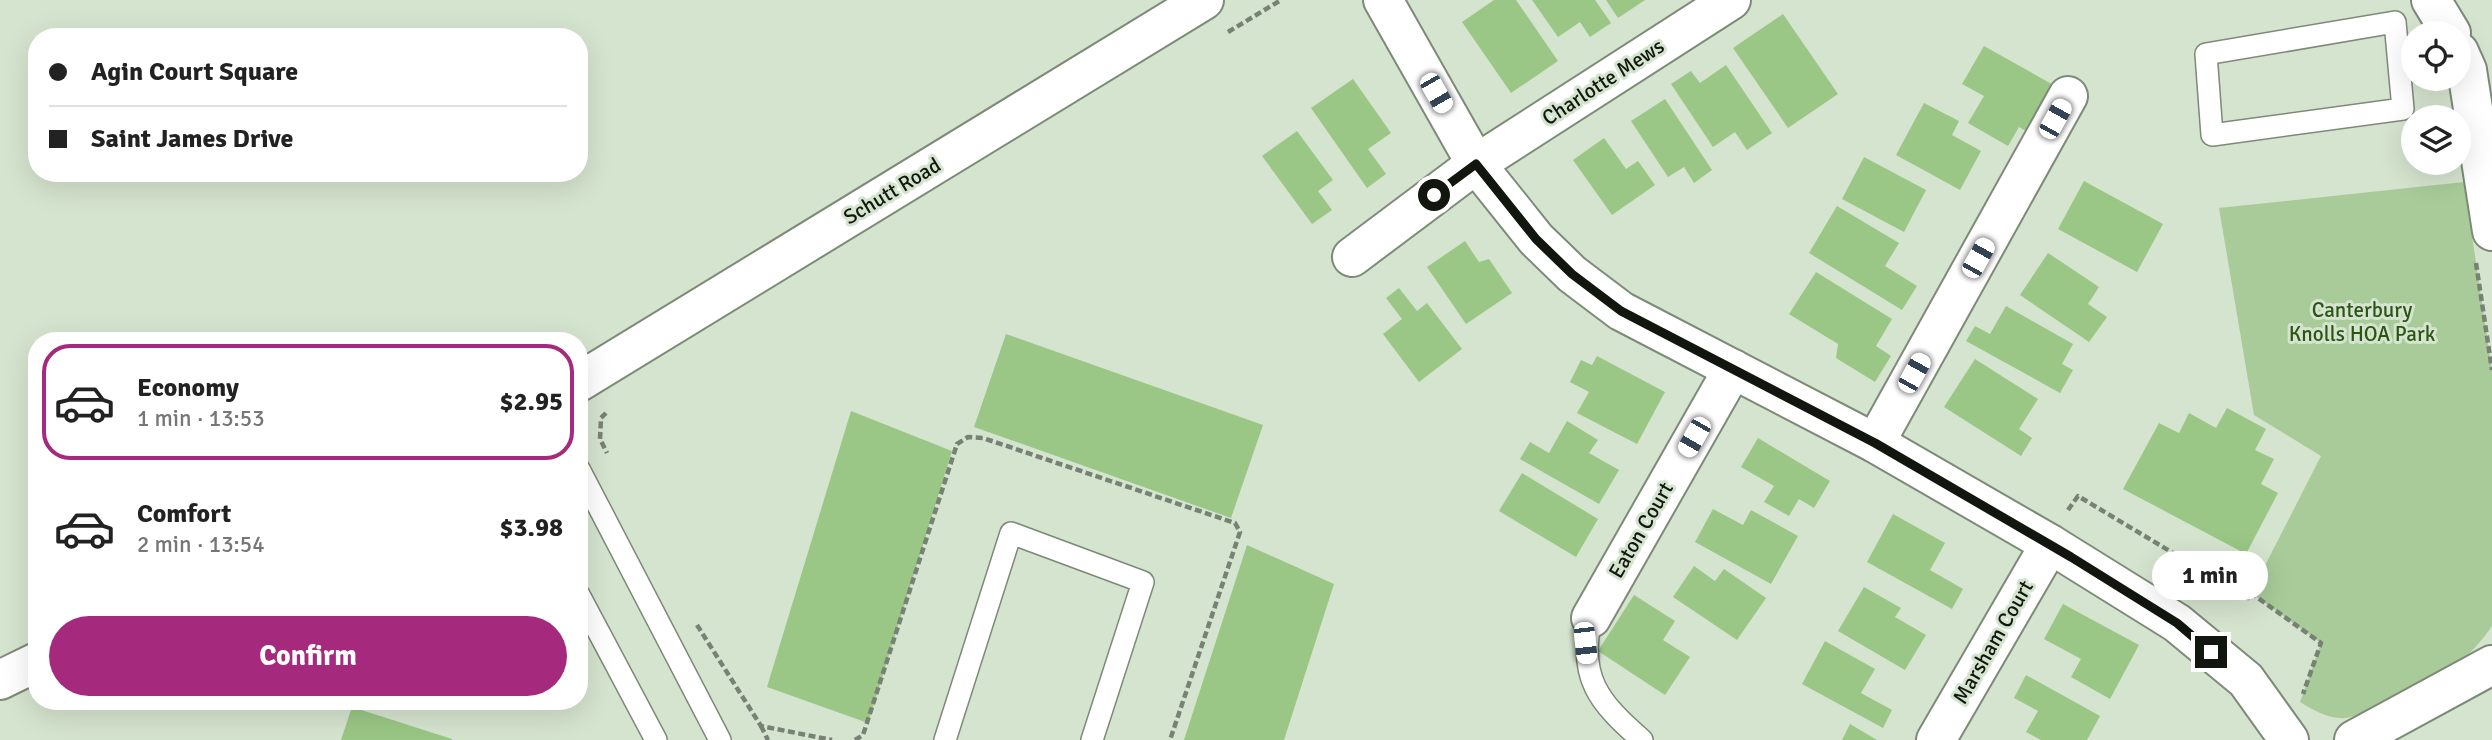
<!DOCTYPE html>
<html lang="en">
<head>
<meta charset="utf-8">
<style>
  :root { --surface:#fff; --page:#f2f2f2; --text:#222; --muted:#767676; --line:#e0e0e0; --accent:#a5297c }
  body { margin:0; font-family:Signika,sans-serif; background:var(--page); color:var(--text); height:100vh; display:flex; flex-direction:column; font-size:26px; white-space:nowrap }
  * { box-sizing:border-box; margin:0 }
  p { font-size:23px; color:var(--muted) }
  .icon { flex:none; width:38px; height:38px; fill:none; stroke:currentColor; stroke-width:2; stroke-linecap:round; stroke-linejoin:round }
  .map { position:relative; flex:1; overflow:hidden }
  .panel { position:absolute; left:28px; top:332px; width:560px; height:378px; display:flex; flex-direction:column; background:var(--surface); border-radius:28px; box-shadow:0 7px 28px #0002 }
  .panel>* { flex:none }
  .banner { position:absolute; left:28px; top:28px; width:560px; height:154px; border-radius:28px; box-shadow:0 7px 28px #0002; display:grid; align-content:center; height:154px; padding:0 21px; background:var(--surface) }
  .fabs { position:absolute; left:2401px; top:21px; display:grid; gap:14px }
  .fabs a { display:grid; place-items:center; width:70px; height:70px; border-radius:50%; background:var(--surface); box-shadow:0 7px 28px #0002; font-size:35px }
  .end { position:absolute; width:32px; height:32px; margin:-16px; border:9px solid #11160e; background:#fff; box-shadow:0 0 0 4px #fff }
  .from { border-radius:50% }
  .bubble { position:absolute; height:49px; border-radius:24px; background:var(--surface); box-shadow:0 7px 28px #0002; font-size:23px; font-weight:700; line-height:49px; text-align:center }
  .car { position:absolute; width:21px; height:42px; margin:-21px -10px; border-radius:9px; box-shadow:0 0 5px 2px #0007; background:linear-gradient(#fff 24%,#345 0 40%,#fff 0 76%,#345 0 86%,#fff 0) }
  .banner b { display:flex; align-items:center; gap:24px; height:66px; font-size:26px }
  .banner b+b { border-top:2px solid var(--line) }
  .banner i { width:18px; height:18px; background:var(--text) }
  ul { padding:12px 0 0; list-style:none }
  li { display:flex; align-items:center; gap:21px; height:116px; margin:0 14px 10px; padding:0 7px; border:4px solid transparent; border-radius:28px }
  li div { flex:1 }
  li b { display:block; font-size:26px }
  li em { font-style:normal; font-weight:700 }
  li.active { border-color:var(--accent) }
  li>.icon { width:63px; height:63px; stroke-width:1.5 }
  .cta { display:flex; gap:14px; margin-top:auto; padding:14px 21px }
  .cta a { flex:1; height:80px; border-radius:42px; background:var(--accent); color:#fff; font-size:28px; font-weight:700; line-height:80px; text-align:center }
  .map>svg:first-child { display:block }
  .green { fill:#a8cb99 }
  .building { fill:#9ac785 }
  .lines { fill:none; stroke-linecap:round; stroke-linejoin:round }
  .service-casing { stroke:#7d8a77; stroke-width:24 }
  .minor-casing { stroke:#7d8a77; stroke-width:42 }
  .tertiary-casing { stroke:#7d8a77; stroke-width:42 }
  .path { stroke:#788274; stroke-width:4.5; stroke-dasharray:7 3.5; stroke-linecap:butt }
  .service { stroke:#fff; stroke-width:21 }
  .minor { stroke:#fff; stroke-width:38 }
  .tertiary { stroke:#fff; stroke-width:38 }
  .route { stroke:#11160e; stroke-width:9 }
  .labels { text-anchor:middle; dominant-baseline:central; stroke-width:6; stroke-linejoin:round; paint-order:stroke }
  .street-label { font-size:21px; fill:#11160e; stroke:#d5e4cf }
  .park-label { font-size:21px; fill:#2c5514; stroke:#d5e4cf }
</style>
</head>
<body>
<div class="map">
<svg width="2492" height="740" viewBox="0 0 2492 740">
  <rect width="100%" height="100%" fill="#d5e4cf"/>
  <path class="green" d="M2464 182 2492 370V626C2482 641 2469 655 2455 666 2437 680 2368 714 2346 718 2331 720 2312 710 2300 702L2321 643 2251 593 2321 456 2254 415 2219 208Z"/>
  <g class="building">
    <path d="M1494 0H1516L1558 61 1511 93 1462 22Z"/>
    <path d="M1532 0H1595L1611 23 1590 37 1580 22 1558 37Z"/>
    <path d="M1606 0H1645L1618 18Z"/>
    <path d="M1783 14 1838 94 1788 128 1733 48Z"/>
    <path d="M1984 46 2057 87 2031 134 2019 127 2008 146 1968 123 1984 96 1962 84Z"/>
    <path d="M1726 65 1772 133 1747 150 1735 132 1713 147 1671 84 1691 71 1700 83Z"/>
    <path d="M1353 79 1391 133 1368 149 1386 174 1367 188 1311 108Z"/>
    <path d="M1665 99 1712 170 1694 183 1684 167 1668 177 1631 121Z"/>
    <path d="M1924 103 1959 121 1952 135 1981 151 1960 190 1896 155Z"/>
    <path d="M1297 131 1333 180 1318 191 1332 210 1312 224 1262 156Z"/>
    <path d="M1604 138 1626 169 1638 161 1655 185 1612 215 1573 160Z"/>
    <path d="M1864 157 1926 190 1904 232 1842 199Z"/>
    <path d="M2084 181 2163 224 2137 272 2058 229Z"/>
    <path d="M1837 206 1899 243 1885 266 1917 286 1902 310 1809 253Z"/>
    <path d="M1465 241 1479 262 1489 259 1512 293 1466 324 1427 267Z"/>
    <path d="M2048 253 2099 287 2088 304 2107 317 2089 342 2020 295Z"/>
    <path d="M1816 272 1892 319 1876 346 1891 356 1875 382 1836 358 1838 344 1789 314Z"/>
    <path d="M1399 288 1417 311 1427 303 1462 349 1419 382 1383 334 1402 319 1386 298Z"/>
    <path d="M2006 306 2073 344 2062 364 2073 370 2060 393 1966 341 1975 326 1990 334Z"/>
    <path d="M1006 334 1263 425 1231 518 974 427Z"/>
    <path d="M1597 356 1665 392 1637 444 1577 413 1589 392 1570 382 1581 360 1592 365Z"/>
    <path d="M1975 359 2038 399 2019 429 2032 438 2021 456 1944 407Z"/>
    <path d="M2227 408 2266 429 2255 450 2274 459 2261 484 2278 493 2246 554 2123 489 2159 423 2179 433 2189 413 2216 428Z"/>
    <path d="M851 411 952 451 868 723 767 687Z"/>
    <path d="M1567 421 1598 440 1589 453 1619 470 1599 504 1520 459 1530 442 1549 453Z"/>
    <path d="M1758 438 1830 481 1814 508 1799 499 1789 516 1764 502 1774 486 1741 467Z"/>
    <path d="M1522 473 1598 519 1576 557 1499 511Z"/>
    <path d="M1713 509 1743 525 1751 510 1798 536 1771 584 1695 542Z"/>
    <path d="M1893 514 1945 543 1930 570 1963 589 1952 609 1867 562Z"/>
    <path d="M1247 545 1334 584 1284 740H1184Z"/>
    <path d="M1694 566 1715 581 1724 569 1766 598 1737 640 1673 597Z"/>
    <path d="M1864 587 1901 608 1895 617 1926 635 1905 670 1838 631Z"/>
    <path d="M1634 595 1675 621 1663 640 1690 657 1665 695 1598 651Z"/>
    <path d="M2063 604 2139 645 2110 699 2071 677 2081 659 2044 639Z"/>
    <path d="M1825 641 1875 669 1861 693 1892 710 1883 728 1802 684Z"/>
    <path d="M2026 675 2100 716 2087 740H2041L2026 732 2038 711 2014 698Z"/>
    <path d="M352 707 452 739V740H341Z"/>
    <path d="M1850 724 1877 740H1842Z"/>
  </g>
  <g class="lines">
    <g class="service-casing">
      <g id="service">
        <path d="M2395 22 2403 109 2212 135 2206 54Z"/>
        <path d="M579 469 720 740"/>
        <path d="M579 595 656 740"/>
        <path d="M1591 618C1578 677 1598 702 1642 740"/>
        <path d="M945 740 1011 533 1143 582 1092 740"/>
      </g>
    </g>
    <g class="minor-casing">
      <g id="minor">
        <path d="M1383 0 1476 164 1536 239 1572 274 1621 311 1875 443 2050 544 2177 623 2246 680 2289 740"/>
        <path d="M2431 0 2451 33"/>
        <path d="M2459 52 2467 70 2492 231"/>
        <path d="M1352 257 1476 164 1731 0"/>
        <path d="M1875 443 2068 96"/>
        <path d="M1591 618 1733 369"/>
        <path d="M1936 740 2050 544"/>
        <path d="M2354 740 2492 665"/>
      </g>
    </g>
    <g class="tertiary-casing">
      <g id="tertiary">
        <path d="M579 382 1204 0"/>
        <path d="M0 680 37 662"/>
      </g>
    </g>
    <g class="path">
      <path d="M1228 32 1281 0"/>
      <path d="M2476 263 2492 370"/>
      <path d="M606 413 601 418 600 439 607 453"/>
      <path d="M2068 510 2078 496 2248 598 2251 593 2321 643 2303 694"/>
      <path d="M697 625 761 726 832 740"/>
      <path d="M761 726 768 740"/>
      <path d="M855 740 863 735 957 444 968 437 983 438 1235 523 1240 532 1170 740"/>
    </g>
    <use href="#service" class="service"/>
    <use href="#minor" class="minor"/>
    <use href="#tertiary" class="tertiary"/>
  </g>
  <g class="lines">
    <path class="route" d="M1434 195 1476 164 1536 239 1572 274 1621 311 1875 443 2071 557 2177 623 2211 652"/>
  </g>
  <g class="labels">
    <g class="street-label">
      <text transform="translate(1603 82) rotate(-33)">Charlotte Mews</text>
      <text transform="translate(892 191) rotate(-31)">Schutt Road</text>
      <text transform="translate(1641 530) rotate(-60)">Eaton Court</text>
      <text transform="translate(1993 642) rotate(-60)">Marsham Court</text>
    </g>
    <g class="park-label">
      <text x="2362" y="310">Canterbury<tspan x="2362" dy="24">Knolls HOA Park</tspan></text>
    </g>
  </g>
</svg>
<div class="fabs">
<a><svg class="icon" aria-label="locate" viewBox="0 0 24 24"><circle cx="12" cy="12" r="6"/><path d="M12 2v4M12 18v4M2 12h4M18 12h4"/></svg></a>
<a><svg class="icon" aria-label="layers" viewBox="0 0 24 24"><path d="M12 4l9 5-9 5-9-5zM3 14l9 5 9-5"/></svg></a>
</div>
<i class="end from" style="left:1434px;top:195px"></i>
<i class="end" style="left:2211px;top:652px"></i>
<div class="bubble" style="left:2152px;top:551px;width:116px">1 min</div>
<i class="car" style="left:1436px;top:93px;rotate:150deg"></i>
<i class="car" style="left:2055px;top:119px;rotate:29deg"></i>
<i class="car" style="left:1978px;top:258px;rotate:29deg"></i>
<i class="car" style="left:1914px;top:373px;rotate:29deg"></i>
<i class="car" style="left:1694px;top:437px;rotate:210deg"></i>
<i class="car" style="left:1585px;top:643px;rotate:174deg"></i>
<div class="banner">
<b><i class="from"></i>Agin Court Square</b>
<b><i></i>Saint James Drive</b>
</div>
<section class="panel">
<ul>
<li class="active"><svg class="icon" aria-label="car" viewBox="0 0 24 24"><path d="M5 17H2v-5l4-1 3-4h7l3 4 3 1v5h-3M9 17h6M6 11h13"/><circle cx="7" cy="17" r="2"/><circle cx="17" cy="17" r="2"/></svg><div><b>Economy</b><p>1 min · 13:53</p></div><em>$2.95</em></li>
<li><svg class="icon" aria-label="car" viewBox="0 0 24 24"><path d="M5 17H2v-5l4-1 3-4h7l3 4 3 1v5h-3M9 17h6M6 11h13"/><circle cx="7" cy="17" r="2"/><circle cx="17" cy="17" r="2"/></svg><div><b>Comfort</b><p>2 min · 13:54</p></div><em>$3.98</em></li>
</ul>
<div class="cta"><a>Confirm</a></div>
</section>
</div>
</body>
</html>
